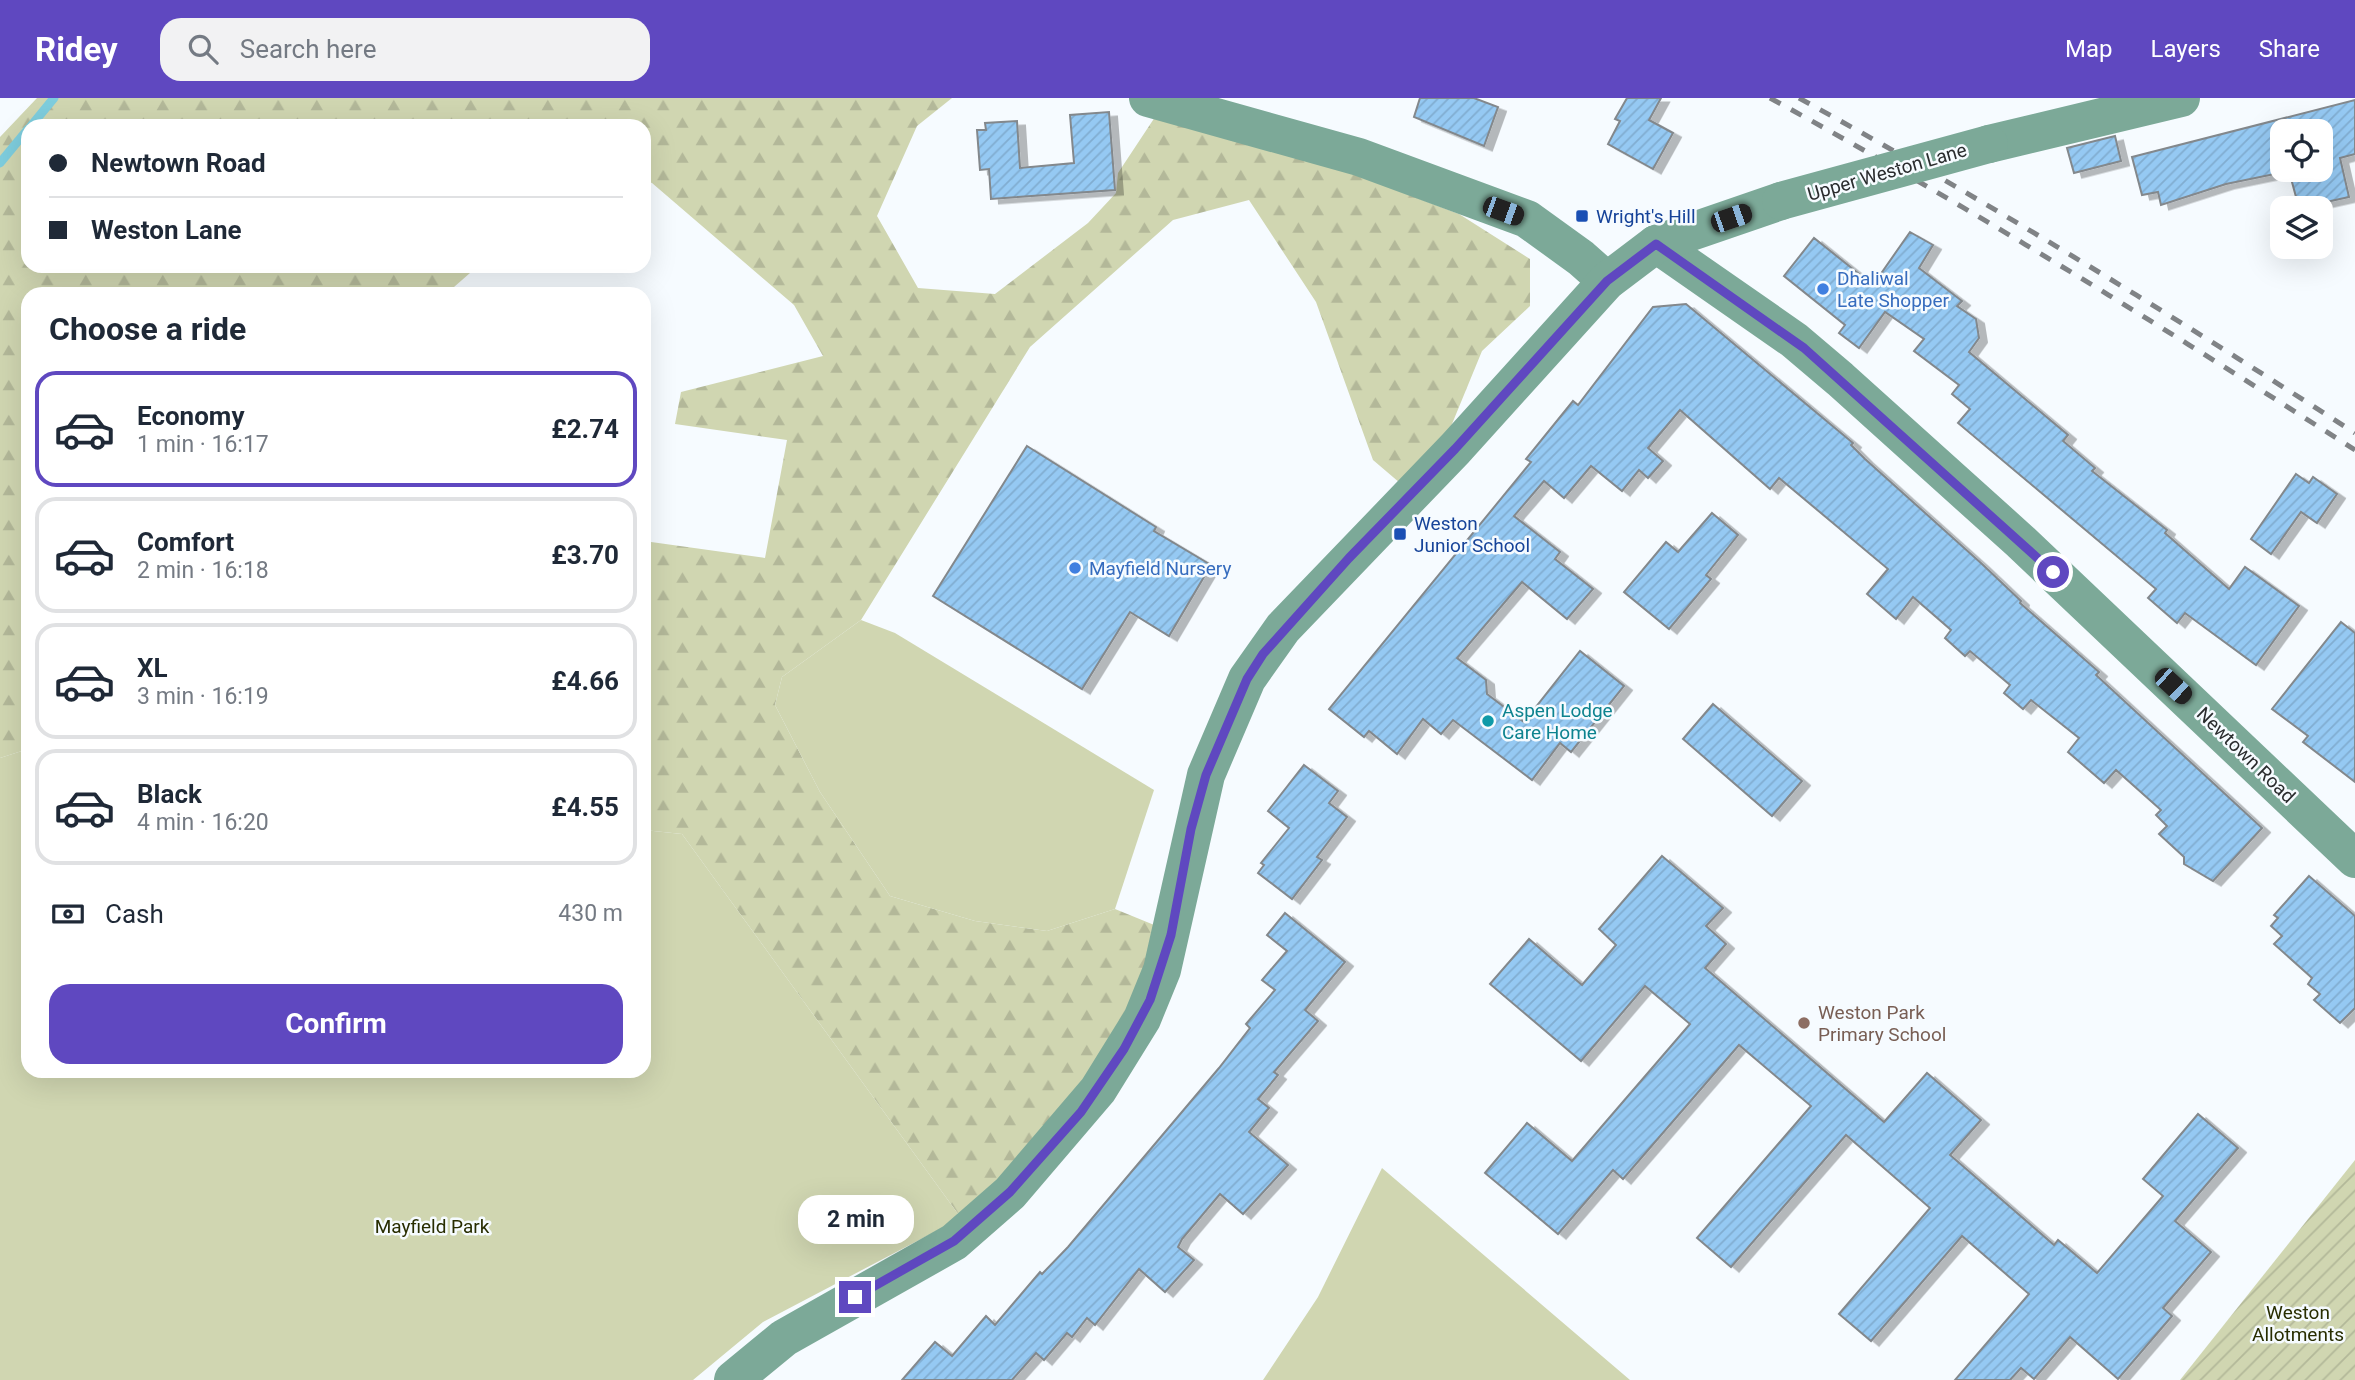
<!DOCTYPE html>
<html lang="en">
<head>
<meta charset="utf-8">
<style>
  :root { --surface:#fff; --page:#f2f2f3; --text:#1f2937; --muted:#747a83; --line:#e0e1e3; --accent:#5f48c0 }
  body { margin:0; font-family:Roboto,sans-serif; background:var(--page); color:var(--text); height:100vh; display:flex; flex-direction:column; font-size:26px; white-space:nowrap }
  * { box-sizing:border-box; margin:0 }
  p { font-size:23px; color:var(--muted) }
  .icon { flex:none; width:38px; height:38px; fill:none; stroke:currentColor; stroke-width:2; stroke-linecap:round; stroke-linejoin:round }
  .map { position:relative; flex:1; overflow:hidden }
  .details { position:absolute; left:21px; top:189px; width:630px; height:791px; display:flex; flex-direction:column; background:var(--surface); border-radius:21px; box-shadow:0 7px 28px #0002 }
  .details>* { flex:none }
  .top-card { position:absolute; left:21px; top:21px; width:630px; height:154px; border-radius:21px; box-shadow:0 7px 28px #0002; display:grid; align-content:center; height:154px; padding:0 28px; background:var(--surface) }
  .tools { position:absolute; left:2270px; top:21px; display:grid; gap:14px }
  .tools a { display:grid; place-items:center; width:63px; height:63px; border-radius:14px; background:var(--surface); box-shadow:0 7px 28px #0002; font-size:35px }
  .end { position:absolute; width:32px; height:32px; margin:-16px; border:9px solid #5f48c0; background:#fff; box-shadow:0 0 0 4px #fff }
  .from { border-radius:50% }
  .bubble { position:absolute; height:49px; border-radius:21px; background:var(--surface); box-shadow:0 7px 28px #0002; font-size:23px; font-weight:700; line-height:49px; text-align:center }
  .car { position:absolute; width:21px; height:42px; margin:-21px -10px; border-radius:9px; box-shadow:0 0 5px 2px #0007; background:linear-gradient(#222 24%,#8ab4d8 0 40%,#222 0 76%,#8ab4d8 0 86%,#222 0) }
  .top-card b { display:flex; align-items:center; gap:24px; height:66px; font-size:26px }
  .top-card b+b { border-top:2px solid var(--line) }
  .top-card i { width:18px; height:18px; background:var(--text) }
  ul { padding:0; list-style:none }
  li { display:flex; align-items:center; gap:21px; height:116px; margin:0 14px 10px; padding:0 14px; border:4px solid var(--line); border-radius:21px }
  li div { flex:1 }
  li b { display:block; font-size:26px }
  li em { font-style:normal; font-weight:700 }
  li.selected { border-color:var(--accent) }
  li>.icon { width:63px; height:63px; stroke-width:1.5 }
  h2 { padding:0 28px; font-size:32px; line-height:84px }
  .pay { display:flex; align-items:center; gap:18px; height:77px; padding:0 28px; font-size:26px }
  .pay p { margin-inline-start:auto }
  .cta { display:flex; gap:14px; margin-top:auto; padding:14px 28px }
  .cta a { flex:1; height:80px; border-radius:21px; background:var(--accent); color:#fff; font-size:28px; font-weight:700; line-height:80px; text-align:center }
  header { display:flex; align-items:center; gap:42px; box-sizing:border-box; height:98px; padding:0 35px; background:var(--accent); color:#fff }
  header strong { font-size:33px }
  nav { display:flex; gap:38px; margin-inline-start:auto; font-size:24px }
  .search { width:490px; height:63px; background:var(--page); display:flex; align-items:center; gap:18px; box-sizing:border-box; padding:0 24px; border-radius:21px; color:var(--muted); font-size:26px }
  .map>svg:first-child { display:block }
  .forest { fill:url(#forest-firs) }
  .park { fill:#d0d6b1 }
  .garden { fill:url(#garden-furrows) }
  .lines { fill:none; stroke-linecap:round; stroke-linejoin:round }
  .stream { stroke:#7ecddd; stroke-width:9 }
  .building { fill:url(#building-hatch); stroke:#83888c; stroke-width:2; fill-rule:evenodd; filter:url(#shadow) }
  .secondary { stroke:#7ca998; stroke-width:38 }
  .rail { stroke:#808386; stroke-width:5; stroke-dasharray:12 12; stroke-linecap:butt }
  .secondary-bridge { stroke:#7ca998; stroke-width:38 }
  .route { stroke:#5f48c0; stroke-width:9 }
  .transit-dot { fill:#1a4fb4; stroke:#f6fbff; stroke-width:2.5 }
  .shop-dot { fill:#3f7fe0; stroke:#f6fbff; stroke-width:2.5 }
  .culture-dot { fill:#0f9aa8; stroke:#f6fbff; stroke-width:2.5 }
  .education-dot { fill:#8d6e63; stroke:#f6fbff; stroke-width:2.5 }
  .labels { text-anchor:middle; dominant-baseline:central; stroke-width:5; stroke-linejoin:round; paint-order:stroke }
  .street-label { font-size:19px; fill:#2a2c2e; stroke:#f6fbff }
  .transit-label { font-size:19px; fill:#164399; stroke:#f6fbff; text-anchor:start }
  .shop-label { font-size:19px; fill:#366cbe; stroke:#f6fbff; text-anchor:start }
  .culture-label { font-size:19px; fill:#0d838f; stroke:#f6fbff; text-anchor:start }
  .education-label { font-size:19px; fill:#785e54; stroke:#f6fbff; text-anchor:start }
  .park-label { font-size:19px; fill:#282d00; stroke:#f6fbff }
</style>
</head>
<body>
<header>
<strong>Ridey</strong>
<div class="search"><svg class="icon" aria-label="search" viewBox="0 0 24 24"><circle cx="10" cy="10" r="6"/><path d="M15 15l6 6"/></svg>Search here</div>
<nav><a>Map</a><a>Layers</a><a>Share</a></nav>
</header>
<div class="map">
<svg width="2355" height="1282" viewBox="0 0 2355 1282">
  <defs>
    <pattern id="forest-firs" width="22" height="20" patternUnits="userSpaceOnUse" patternTransform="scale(1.75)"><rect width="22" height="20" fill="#d0d6b1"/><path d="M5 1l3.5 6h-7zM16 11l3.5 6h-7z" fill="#b3b899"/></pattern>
    <pattern id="garden-furrows" width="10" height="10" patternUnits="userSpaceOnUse" patternTransform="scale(1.75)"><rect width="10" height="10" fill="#d0d6b1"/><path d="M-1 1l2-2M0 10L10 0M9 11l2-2" fill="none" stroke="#b3b899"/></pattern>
    <pattern id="building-hatch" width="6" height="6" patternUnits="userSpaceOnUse" patternTransform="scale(1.75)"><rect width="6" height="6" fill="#95c9f3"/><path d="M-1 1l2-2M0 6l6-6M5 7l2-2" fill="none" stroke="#81add1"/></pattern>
    <filter id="shadow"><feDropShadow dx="8" dy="4.5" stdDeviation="0" flood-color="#0004"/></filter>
  </defs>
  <rect width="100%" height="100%" fill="#f6fbff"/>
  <path class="forest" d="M37 0H952L917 28 877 118 918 190 995 196 1088 125 1116 95 1118 75 1159 13 1328 66 1459 116 1530 161V208L1482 253 1445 343 1400 385 1373 362 1316 204 1249 102 1173 122 1030 249 861 522 782 579 775 607 820 694 890 798 975 823 1047 833 1115 811 1164 831 1111 948 1069 1012 961 1120 682 736 644 732V589L649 588 644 578V443L765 460 787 342 675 326 681 294 823 258 794 207 652 85 644 83V28H28V168H478L446 196H28V651L0 660V39Z"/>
  <g class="park">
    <path d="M861 522 895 535 1154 692 1115 811 1047 833 975 823 890 798 820 694 775 607 782 579Z"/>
    <path d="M28 651V973H644V732L682 736 961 1120 763 1224 693 1282H0V660Z"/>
    <path d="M1382 1070 1630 1282H1263L1318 1199Z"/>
  </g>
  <path class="garden" d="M2355 1062V1282H2180Z"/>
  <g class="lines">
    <g class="stream">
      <path d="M31 28 54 0"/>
      <path d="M0 65 28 31"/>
    </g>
  </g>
  <g class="building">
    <path d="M1420 0H1474L1498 9 1484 48 1414 19Z"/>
    <path d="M1627 0H1661L1649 22 1673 35 1653 71 1608 46 1620 23 1615 21Z"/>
    <path d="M2355 2V56L2340 60 2349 99 2299 110 2289 73 2226 86 2161 107 2158 94 2142 97 2132 59ZM2282 33H2320V72H2282Z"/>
    <path d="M1109 14 1115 92 991 101 989 71 980 72 977 32H986L985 25 1017 23 1020 70 1074 65 1070 17Z"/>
    <path d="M2115 38 2121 63 2074 75 2067 50Z"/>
    <path d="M1910 134 1933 147 1919 170 1962 203 1957 208 1976 221 1979 240 1969 254 2068 337 2063 343 2095 370 2092 373 2167 432 2165 435 2229 491 2245 469 2299 508 2256 567 2185 515 2177 525 2148 500 2156 491 1958 325 1970 311 1952 296 1959 287 1914 253 1924 241 1885 214 1859 250 1839 235 1845 227 1784 178 1814 140 1873 187Z"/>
    <path d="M1686 206 1853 345 1851 347 1865 361 1982 466 2021 503 2020 505 2099 574 2096 577 2262 730 2213 783 2184 766V759L2159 736 2167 728 2156 717 2161 712 2116 672 2104 685 2068 654 2079 640 2031 602 2023 611 2004 595 2010 587 1970 553 1965 558 1945 540 1951 532 1913 499 1896 521 1867 496 1888 471 1779 380 1770 391 1680 312 1648 350 1663 363 1648 380 1639 372 1622 393 1591 368 1564 400 1544 383 1514 418 1560 454 1555 461 1593 491 1567 521 1522 484 1457 560 1486 582 1487 596 1524 624 1580 553 1624 588 1571 654 1560 645 1532 682 1453 622 1441 636 1423 621 1397 656 1369 633 1364 639 1329 611 1531 364 1526 361 1573 303 1578 307 1653 209Z"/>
    <path d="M1027 348 1156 429 1154 433 1211 467 1169 538 1130 514 1082 591 933 498Z"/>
    <path d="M2296 376 2309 385 2313 379 2337 396 2317 425 2301 414 2271 456 2251 441Z"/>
    <path d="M1712 415 1738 437 1706 477 1711 481 1669 531 1624 494 1666 444 1678 454Z"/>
    <path d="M2341 524 2355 535V684L2303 644 2308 638 2272 611Z"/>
    <path d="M1713 606 1802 683 1772 718 1683 641Z"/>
    <path d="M1304 667 1338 693 1329 705 1347 719 1317 759 1322 762 1292 801 1258 775 1264 767 1261 765 1289 730 1268 713Z"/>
    <path d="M1662 758 1723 810 1706 828 1726 846 1705 870 1884 1024 1927 975 1981 1022 1950 1057 2054 1147 2058 1142 2097 1175 2163 1098 2143 1081 2198 1016 2238 1050 2175 1123 2211 1154 2163 1210 2172 1218 2118 1281 2070 1239 2034 1281 2021 1270 2010 1282H1955L2029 1196 1962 1138 1871 1243 1839 1216 1930 1110 1846 1037 1731 1169 1697 1140 1811 1008 1739 947 1623 1081 1613 1072 1558 1136 1485 1075 1527 1025 1572 1063 1690 926 1645 888 1581 963 1490 886 1529 841 1582 887 1616 847 1599 831Z"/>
    <path d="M2309 778 2355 818V910L2340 925 2314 902 2320 896 2308 886 2312 880 2274 846 2282 838 2271 828 2278 820 2274 817Z"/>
    <path d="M1285 815 1345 864 1305 912 1318 923 1274 974 1278 977 1258 1001 1269 1010 1249 1034 1288 1067 1243 1116 1220 1096 1182 1141 1178 1149 1194 1162 1165 1194 1139 1171 1095 1227 1087 1220 1072 1239 1067 1235 1044 1262 1036 1255 1012 1282H902L935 1244 952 1258 986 1218 995 1227 1040 1174 1042 1176 1068 1149 1219 970 1250 930 1246 926 1275 892 1262 882 1287 853 1267 837Z"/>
  </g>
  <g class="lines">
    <g class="secondary">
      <path d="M1148 0 1359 59 1527 121 1581 160 1607 183"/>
      <path d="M1989 46 2181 0"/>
      <path d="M1656 146 1794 242 1840 281 2021 444 2355 761"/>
      <path d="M733 1282 784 1240 954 1144 1010 1095 1098 992 1142 921 1162 872 1206 677 1247 581 1283 530 1455 351 1607 183 1656 146 1781 103"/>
    </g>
    <g class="rail">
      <path d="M1770 0C1970 109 2163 229 2355 352"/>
      <path d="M1799 0C1989 104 2173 218 2355 335"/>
    </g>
    <path class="secondary-bridge" d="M1781 103 1989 46"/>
  </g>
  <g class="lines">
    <path class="route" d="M855 1199 954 1143 1010 1094 1081 1014 1124 951 1150 902 1171 837 1191 731 1206 677 1247 581 1263 556 1349 460 1455 351 1607 183 1656 146 1804 250 2053 474"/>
  </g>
  <g class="transit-dot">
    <rect x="1575" y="111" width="14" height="14" rx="3.5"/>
    <rect x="1393" y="429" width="14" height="14" rx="3.5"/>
  </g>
  <g class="shop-dot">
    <circle cx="1823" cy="191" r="7"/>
    <circle cx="1075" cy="470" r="7"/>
  </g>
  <circle class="culture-dot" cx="1488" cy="623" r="7"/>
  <circle class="education-dot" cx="1804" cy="925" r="7"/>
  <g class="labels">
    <g class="street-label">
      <text transform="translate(1887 74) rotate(-16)">Upper Weston Lane</text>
      <text transform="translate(2246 657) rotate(44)">Newtown Road</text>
    </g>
    <g class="transit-label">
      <text x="1596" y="118">Wright's Hill</text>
      <text x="1414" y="425">Weston<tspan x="1414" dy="22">Junior School</tspan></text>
    </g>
    <g class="shop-label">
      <text x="1837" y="180">Dhaliwal<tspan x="1837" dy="22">Late Shopper</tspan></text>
      <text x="1089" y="470">Mayfield Nursery</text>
    </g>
    <g class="culture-label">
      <text x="1502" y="612">Aspen Lodge<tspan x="1502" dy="22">Care Home</tspan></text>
    </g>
    <g class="education-label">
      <text x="1818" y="914">Weston Park<tspan x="1818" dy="22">Primary School</tspan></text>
    </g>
    <g class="park-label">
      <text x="432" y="1128">Mayfield Park</text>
      <text x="2298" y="1214">Weston<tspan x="2298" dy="22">Allotments</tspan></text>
    </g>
  </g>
</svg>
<div class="tools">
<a><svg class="icon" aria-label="locate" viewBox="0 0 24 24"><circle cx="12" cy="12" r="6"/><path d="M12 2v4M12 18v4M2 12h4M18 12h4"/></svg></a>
<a><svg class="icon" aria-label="layers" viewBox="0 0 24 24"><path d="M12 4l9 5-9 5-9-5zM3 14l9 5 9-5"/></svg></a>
</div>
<i class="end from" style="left:2053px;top:474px"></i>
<i class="end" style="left:855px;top:1199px"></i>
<div class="bubble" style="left:798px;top:1097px;width:116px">2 min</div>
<i class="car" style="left:1503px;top:113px;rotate:110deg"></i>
<i class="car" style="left:1731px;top:120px;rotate:71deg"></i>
<i class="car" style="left:2173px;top:588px;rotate:133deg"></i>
<div class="top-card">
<b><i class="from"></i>Newtown Road</b>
<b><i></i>Weston Lane</b>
</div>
<section class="details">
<h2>Choose a ride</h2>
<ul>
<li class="selected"><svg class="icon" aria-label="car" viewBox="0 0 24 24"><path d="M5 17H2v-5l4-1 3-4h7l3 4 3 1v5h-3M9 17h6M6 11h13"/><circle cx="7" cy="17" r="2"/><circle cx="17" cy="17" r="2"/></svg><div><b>Economy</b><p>1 min · 16:17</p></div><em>£2.74</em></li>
<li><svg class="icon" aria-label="car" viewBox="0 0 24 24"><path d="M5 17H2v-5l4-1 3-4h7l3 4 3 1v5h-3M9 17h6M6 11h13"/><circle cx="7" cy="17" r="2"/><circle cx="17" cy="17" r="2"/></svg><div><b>Comfort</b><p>2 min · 16:18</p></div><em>£3.70</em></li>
<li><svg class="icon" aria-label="car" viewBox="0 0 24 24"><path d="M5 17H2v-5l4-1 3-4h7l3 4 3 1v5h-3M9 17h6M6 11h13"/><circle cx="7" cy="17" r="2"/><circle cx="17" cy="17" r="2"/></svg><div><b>XL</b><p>3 min · 16:19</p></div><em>£4.66</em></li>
<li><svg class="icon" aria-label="car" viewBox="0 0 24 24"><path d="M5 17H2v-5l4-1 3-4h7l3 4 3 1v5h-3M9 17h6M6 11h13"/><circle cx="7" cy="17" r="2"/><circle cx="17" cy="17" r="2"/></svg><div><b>Black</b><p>4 min · 16:20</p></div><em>£4.55</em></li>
</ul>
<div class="pay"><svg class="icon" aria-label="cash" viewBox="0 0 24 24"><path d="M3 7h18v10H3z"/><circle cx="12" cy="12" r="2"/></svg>Cash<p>430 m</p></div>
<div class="cta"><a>Confirm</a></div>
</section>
</div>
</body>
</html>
